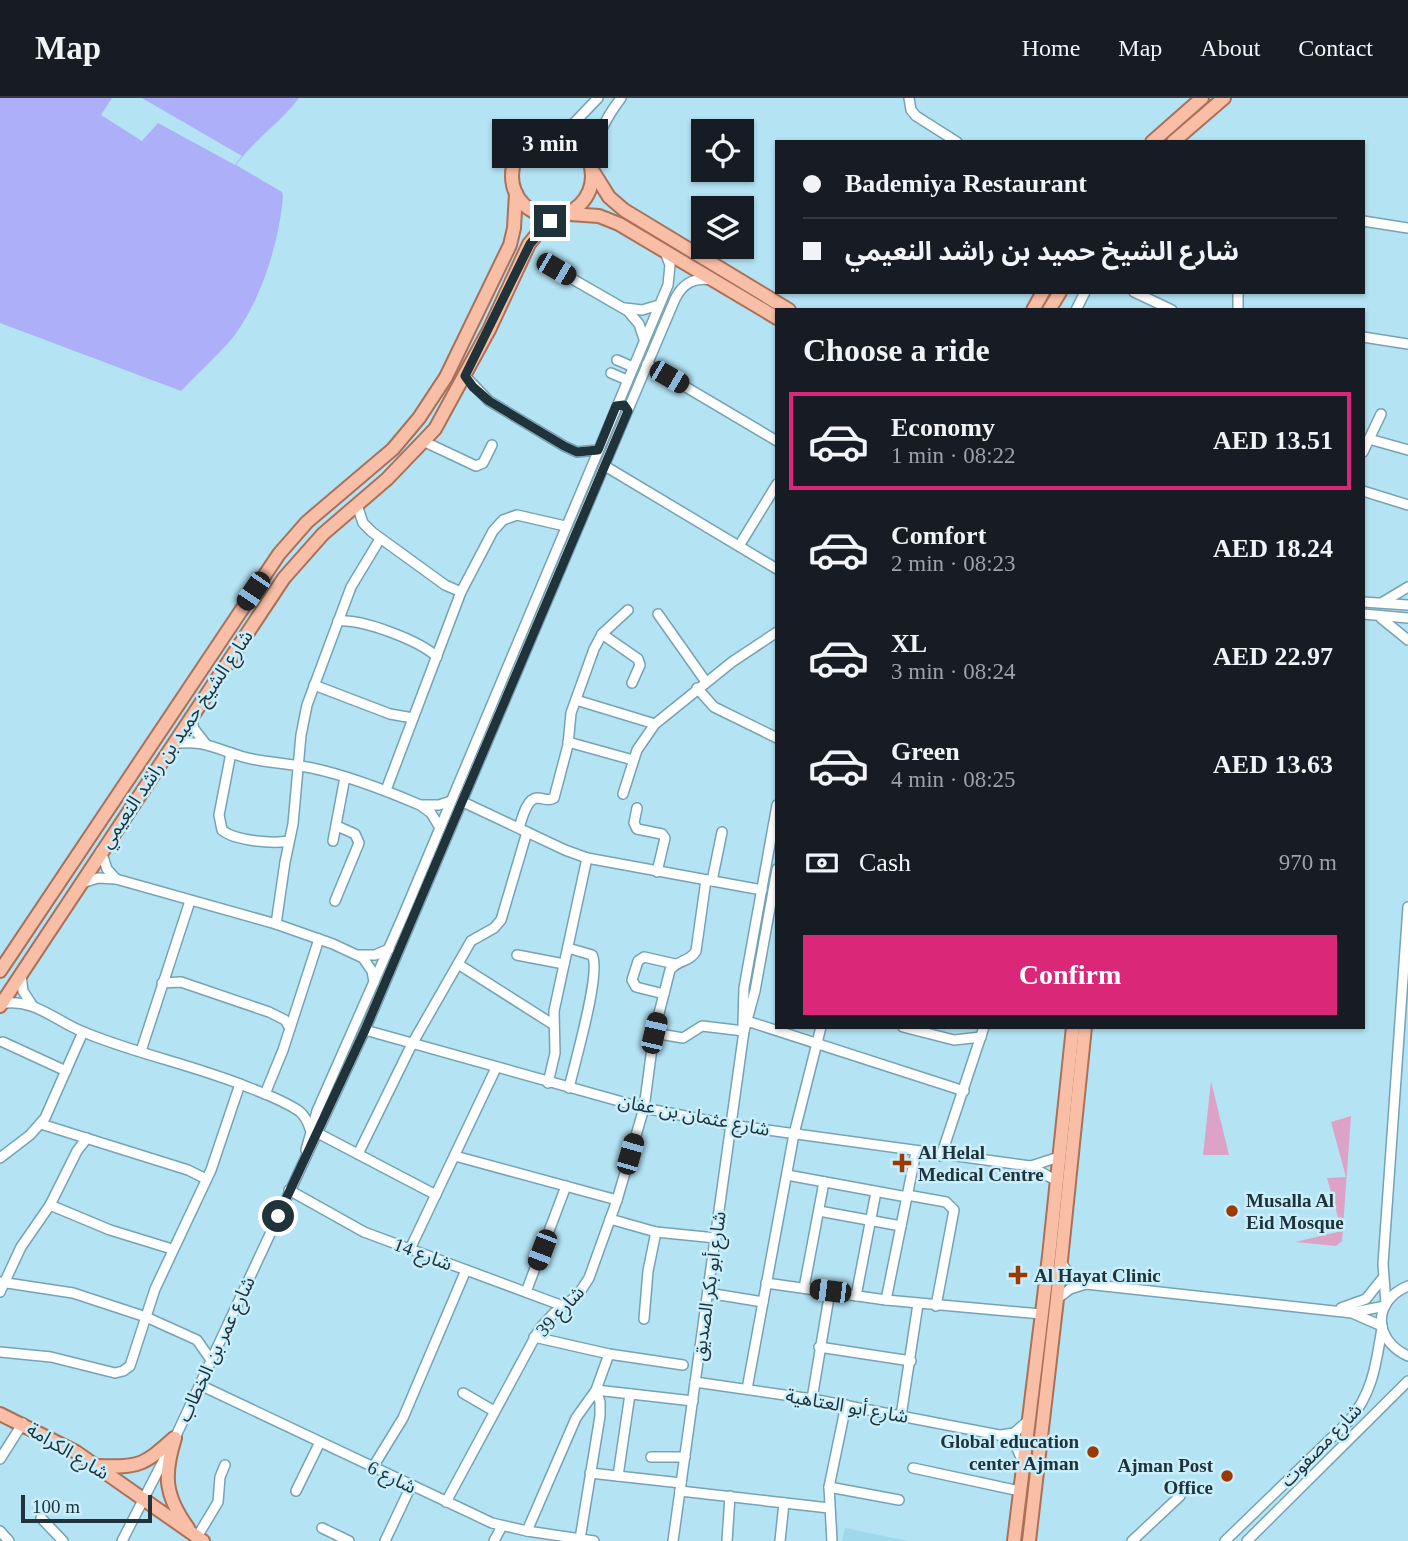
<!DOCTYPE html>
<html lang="en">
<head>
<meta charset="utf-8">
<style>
  :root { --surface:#171b24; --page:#20242c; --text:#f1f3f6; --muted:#9ea1a6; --line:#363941; --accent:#db2777 }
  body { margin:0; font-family:"Times New Roman","Noto Sans Arabic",serif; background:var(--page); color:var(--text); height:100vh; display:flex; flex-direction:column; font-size:26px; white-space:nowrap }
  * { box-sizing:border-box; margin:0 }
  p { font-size:23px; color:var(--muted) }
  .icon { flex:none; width:38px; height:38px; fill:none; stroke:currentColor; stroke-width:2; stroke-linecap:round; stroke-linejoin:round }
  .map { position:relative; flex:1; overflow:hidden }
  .details { position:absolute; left:775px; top:210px; width:590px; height:721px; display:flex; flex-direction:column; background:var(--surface); border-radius:0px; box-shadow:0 2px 5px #0004 }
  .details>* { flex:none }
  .top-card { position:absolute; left:775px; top:42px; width:590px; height:154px; border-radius:0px; box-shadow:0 2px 5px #0004; display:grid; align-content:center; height:154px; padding:0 28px; background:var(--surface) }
  .buttons { position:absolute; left:691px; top:21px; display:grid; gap:14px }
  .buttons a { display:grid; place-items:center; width:63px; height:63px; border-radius:0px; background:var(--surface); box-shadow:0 2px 5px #0004; font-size:35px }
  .scale { position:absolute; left:21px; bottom:18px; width:131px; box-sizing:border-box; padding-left:7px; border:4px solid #20333a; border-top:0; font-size:19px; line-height:24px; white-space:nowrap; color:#20333a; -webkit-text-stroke:5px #c9eefc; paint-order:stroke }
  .end { position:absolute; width:32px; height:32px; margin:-16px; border:9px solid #20333a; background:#fff; box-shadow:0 0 0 4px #fff }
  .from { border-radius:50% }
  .bubble { position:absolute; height:49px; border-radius:0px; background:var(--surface); box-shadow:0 2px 5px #0004; font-size:23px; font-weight:700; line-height:49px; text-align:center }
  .car { position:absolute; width:21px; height:42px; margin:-21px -10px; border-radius:9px; box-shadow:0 0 5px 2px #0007; background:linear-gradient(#222 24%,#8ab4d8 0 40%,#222 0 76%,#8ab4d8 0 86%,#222 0) }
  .top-card b { display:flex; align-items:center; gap:24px; height:66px; font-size:26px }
  .top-card b+b { border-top:2px solid var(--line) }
  .top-card i { width:18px; height:18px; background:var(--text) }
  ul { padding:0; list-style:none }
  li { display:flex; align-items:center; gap:21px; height:98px; margin:0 14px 10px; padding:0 14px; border:4px solid transparent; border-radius:0px }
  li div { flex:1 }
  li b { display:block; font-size:26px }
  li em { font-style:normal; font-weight:700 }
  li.selected { border-color:var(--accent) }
  li>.icon { width:63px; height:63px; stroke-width:1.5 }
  h2 { padding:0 28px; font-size:32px; line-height:84px }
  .pay { display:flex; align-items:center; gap:18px; height:77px; padding:0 28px; font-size:26px }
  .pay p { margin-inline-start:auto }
  .action { display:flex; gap:14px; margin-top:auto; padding:14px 28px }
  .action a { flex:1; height:80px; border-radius:0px; background:var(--accent); color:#fff; font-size:28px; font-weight:700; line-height:80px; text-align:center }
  header { display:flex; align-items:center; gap:42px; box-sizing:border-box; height:98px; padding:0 35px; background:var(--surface); border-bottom:2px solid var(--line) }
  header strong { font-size:33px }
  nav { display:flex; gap:38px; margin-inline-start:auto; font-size:24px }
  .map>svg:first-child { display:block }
  .built { fill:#a0d8eb }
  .green { fill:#dda3c6 }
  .water { fill:#adaff8 }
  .pier { fill:#b4e3f4 }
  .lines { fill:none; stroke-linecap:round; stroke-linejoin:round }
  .minor-casing { stroke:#76a3b3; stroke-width:12 }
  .major-casing { stroke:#aa715a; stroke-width:16 }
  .minor { stroke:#fff; stroke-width:9 }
  .major { stroke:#f9bea6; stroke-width:12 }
  .route { stroke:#20333a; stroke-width:9 }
  .poi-dot { fill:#9c3900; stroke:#c9eefc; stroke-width:2.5 }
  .labels { text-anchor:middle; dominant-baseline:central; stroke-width:5; stroke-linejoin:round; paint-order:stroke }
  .street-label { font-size:19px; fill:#20333a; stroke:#c9eefc }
  .poi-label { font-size:19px; font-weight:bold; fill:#20333a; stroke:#c9eefc; text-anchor:start }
</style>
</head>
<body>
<header>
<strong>Map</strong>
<nav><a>Home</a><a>Map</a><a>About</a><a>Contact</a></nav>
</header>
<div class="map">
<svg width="1408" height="1443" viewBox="0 0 1408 1443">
  <rect width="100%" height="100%" fill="#b4e3f4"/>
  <path class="built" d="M845 1430 908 1443H842Z"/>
  <g class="green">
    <path d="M1211 983 1229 1057H1203Z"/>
    <path d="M1351 1018 1342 1143 1336 1148 1295 1144 1342 1133 1327 1080 1346 1079 1331 1024Z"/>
  </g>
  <path class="water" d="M0 0H299C280 25 254 42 236 67L282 94 283 97C280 143 260 207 230 243 215 260 197 276 181 293L0 225Z"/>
  <path class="pier" d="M112 0H142L242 58 235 67 158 25 142 43 101 17Z"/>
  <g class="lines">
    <g class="minor-casing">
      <g id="minor">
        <path d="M909 0 911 12 916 18 957 44"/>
        <path d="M552 38 574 25 598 0"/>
        <path d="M592 67C595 41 605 21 621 0"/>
        <path d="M1363 123 1408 130"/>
        <path d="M543 164 628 213 639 226 644 241"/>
        <path d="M1134 194 1172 212"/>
        <path d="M625 210 642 212 659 207"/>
        <path d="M1076 212 1085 194"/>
        <path d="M1238 212V194"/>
        <path d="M1363 239 1408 246"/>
        <path d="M617 262 633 269"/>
        <path d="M647 266 777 343"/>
        <path d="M611 275 627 282"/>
        <path d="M465 278 489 303 564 348 577 354 598 352"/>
        <path d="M1369 341 1408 352"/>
        <path d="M425 344 476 368 483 365 492 347"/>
        <path d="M1363 354 1381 316"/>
        <path d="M605 368 777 471"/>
        <path d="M1363 393 1408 407"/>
        <path d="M357 407 363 425 372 434 445 487 461 494"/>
        <path d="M739 448 777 386"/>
        <path d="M1363 504 1408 507"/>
        <path d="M1383 504 1408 489"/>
        <path d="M658 516 706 584"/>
        <path d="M1363 516 1408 520"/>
        <path d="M1381 520 1408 542"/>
        <path d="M338 523C362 521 419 542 437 559"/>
        <path d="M602 536 638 561 640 567 632 585"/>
        <path d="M314 587 390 616 413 620"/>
        <path d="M697 590 714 609 777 640"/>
        <path d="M576 602 655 626"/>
        <path d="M191 619 194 631 205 645"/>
        <path d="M568 644 633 662"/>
        <path d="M173 646C205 640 223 655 252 661 272 665 292 666 312 670 349 678 385 692 420 707L431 715 440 730"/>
        <path d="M231 655 219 717 222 732C235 743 273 746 289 743"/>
        <path d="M386 692 461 494 493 433 503 422 517 417 565 428"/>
        <path d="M623 696 637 652 655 626 732 564 777 534"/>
        <path d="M463 704 565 752 587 760 762 792"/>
        <path d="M422 707H439L451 703"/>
        <path d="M637 710 634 725 637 731 662 736 665 740 657 774"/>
        <path d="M519 730C522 721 526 701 537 700 545 700 547 704 554 700L568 647 571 615 594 551 602 536 628 512"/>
        <path d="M333 743 345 679"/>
        <path d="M101 753 107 771 116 781"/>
        <path d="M712 783 722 734"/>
        <path d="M82 785 98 780 116 781 276 826 333 846 363 860 372 873 374 884"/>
        <path d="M335 803 359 745 355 736 337 728"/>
        <path d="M276 826 285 764 293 726 301 637 307 607 351 489 380 441"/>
        <path d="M568 850 592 857C602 873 574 967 569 990"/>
        <path d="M359 857H375L389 851"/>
        <path d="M517 857 564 866"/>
        <path d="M458 866 554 927"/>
        <path d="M21 877 23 893 32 907"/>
        <path d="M162 885 181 884 269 914 285 922 290 930"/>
        <path d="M664 896 636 889 632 882 638 863 644 859 675 866"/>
        <path d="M1 906C31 899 55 922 81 933 135 956 195 967 250 990 266 996 284 1003 299 1013 305 1018 308 1024 310 1031L436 1097"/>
        <path d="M747 923 964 993"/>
        <path d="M743 926 744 890 777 707"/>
        <path d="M903 929 954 942 981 939"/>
        <path d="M365 932 644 1010 731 1027 1030 1068 1057 1083"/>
        <path d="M654 935 683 940 702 928 744 933"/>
        <path d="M3 944 66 973"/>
        <path d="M141 953 190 803"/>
        <path d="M548 985 555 955 554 913 587 760"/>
        <path d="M265 996 283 952 319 841"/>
        <path d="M41 1026 188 1072 206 1081"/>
        <path d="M306 1052 317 1013 403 818 668 187 670 167 665 154"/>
        <path d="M358 1056 412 946 471 843 494 830 501 822 527 734"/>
        <path d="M455 1058 617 1102"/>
        <path d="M941 1058 984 929"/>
        <path d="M0 1060 30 1037 45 1020 83 934"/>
        <path d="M1031 1068 1059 1059"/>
        <path d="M787 1077 907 1099"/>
        <path d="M289 1092 364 1134 563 1208"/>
        <path d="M907 1097 946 1104 954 1112 936 1208"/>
        <path d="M50 1107 110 1132 172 1151"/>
        <path d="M819 1113 901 1128"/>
        <path d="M610 1121 656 1134 716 1140"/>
        <path d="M410 1151 496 970"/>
        <path d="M1061 1164 1069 1176 1086 1186"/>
        <path d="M0 1184 73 1195 146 1219 197 1242 211 1262"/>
        <path d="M766 1185 886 1202 1041 1216"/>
        <path d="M1408 1188C1372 1203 1373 1242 1408 1258"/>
        <path d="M804 1190 824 1084"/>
        <path d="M0 1194 21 1149 50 1107 77 1053 87 1040"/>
        <path d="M526 1194 566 1088"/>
        <path d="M708 1195 763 1204"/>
        <path d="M856 1198 876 1094"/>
        <path d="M1057 1201 1070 1191 1086 1186 1352 1215 1382 1228"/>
        <path d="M886 1202 916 1054"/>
        <path d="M1386 1206 1383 1166 1408 809"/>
        <path d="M1341 1210 1366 1201 1382 1181"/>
        <path d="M1355 1214 1385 1208"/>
        <path d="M644 1221 648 1173 656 1134"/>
        <path d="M534 1239 609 1256 683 1267"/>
        <path d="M819 1249 911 1263"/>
        <path d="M0 1254 51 1259 115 1275 123 1273 130 1268 155 1191 211 1072 240 986"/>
        <path d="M695 1284 812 1301 999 1337 1015 1346 1022 1362"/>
        <path d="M200 1287 492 1425 527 1433 594 1443"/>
        <path d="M747 1291 794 1036 821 929"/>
        <path d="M463 1295 494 1313"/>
        <path d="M812 1301 830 1193"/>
        <path d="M901 1318 918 1206"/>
        <path d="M1001 1337 1014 1335 1029 1322"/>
        <path d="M651 1359H685"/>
        <path d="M0 1361 23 1325"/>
        <path d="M373 1369 403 1320 466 1172"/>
        <path d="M913 1370 1020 1393"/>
        <path d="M590 1375 681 1385"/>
        <path d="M618 1378 630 1296"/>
        <path d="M829 1389 899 1402"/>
        <path d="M296 1393 320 1344"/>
        <path d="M680 1393 829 1410"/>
        <path d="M446 1404 540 1230 554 1215 578 1197 589 1180 617 1102 644 1010 654 935 670 872C677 862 690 864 696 853L706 782"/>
        <path d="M41 1420 63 1443"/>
        <path d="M322 1430 349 1443"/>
        <path d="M0 1433 9 1443"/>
        <path d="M527 1433 576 1320 596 1292 609 1256"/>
        <path d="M197 1439 218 1404 220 1379 225 1367"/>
        <path d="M580 1441 600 1318V1304L596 1292 693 1303"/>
        <path d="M122 1443 175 1340 365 932 675 201C683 185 694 179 712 182"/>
        <path d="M385 1443 411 1388"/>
        <path d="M494 1443 502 1428"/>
        <path d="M673 1443 744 933 755 893 777 771"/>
        <path d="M727 1443 730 1398"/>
        <path d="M780 1443 784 1405"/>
        <path d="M832 1443 829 1389 846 1307"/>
        <path d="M1132 1443 1180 1398"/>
        <path d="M1225 1443 1349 1323C1373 1294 1376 1266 1382 1230"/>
        <path d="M1247 1443 1408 1283"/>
      </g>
    </g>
    <g class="major-casing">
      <g id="major">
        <circle cx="552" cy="78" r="40"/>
        <path d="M1152 44 1202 0"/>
        <path d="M1173 44 1224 0"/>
        <path d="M594 75 609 99 624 112 789 212"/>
        <path d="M570 116 599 118 619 126 777 220"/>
        <path d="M1033 212 1043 194"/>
        <path d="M1049 212 1060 194"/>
        <path d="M0 873 279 456 307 424 393 351 419 320 446 279 510 147 514 130 516 95"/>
        <path d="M0 908 284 480 323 436 387 381 435 331 489 232 529 146 542 130 558 118"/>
        <path d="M0 1316 76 1354 203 1443"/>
        <path d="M175 1340C163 1378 165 1398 188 1430"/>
        <path d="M98 1368C139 1370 144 1367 174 1340"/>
        <path d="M1014 1443 1049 1158 1073 929"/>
        <path d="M1029 1443 1057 1201 1085 929"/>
      </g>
    </g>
    <use href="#minor" class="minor"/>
    <use href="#major" class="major"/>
  </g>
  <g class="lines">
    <path class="route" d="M278 1118 365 932 628 313 624 307 616 308 598 352 577 354 564 348 489 303 473 289 465 278 530 146 550 123"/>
  </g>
  <g class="poi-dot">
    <path d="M898.5 1054.5h7v7h7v7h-7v7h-7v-7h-7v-7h7z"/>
    <circle cx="1232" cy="1113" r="7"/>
    <path d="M1014.5 1166.5h7v7h7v7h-7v7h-7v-7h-7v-7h7z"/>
    <circle cx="1093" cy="1354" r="7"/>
    <circle cx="1227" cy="1378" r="7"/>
  </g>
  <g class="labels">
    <g class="street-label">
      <text transform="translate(176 641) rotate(-56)">شارع الشيخ حميد بن راشد النعيمي</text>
      <text transform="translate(694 1017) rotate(11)">شارع عثمان بن عفان</text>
      <text transform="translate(423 1156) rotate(21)">شارع 14</text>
      <text transform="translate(709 1188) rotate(-82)">شارع أبو بكر الصديق</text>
      <text transform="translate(560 1213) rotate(-47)">شارع 39</text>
      <text transform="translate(216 1251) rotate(-65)">شارع عمر بن الخطاب</text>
      <text transform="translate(847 1308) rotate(10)">شارع أبو العتاهية</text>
      <text transform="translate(1321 1347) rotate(-46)">شارع مصفوت</text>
      <text transform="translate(68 1353) rotate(31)">شارع الكرامة</text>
      <text transform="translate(392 1379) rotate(26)">شارع 6</text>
    </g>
    <g class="poi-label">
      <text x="918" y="1054">Al Helal<tspan x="918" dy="22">Medical Centre</tspan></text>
      <text x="1246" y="1102">Musalla Al<tspan x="1246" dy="22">Eid Mosque</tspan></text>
      <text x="1034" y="1177">Al Hayat Clinic</text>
      <text x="1079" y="1343" text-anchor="end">Global education<tspan x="1079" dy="22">center Ajman</tspan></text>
      <text x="1213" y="1367" text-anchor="end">Ajman Post<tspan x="1213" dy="22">Office</tspan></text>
    </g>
  </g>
</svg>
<div class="buttons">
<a><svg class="icon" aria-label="locate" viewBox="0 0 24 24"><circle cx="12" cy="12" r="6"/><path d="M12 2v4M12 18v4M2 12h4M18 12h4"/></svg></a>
<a><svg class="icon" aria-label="layers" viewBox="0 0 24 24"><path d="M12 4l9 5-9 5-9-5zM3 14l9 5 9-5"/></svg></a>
</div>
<div class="scale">100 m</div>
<i class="end from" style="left:278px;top:1118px"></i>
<i class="end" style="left:550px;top:123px"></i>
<div class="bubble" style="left:492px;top:21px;width:116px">3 min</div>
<i class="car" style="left:556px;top:171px;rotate:120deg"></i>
<i class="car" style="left:669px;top:279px;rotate:120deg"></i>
<i class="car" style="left:253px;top:493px;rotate:214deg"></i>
<i class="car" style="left:654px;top:935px;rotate:13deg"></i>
<i class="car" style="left:630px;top:1056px;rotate:16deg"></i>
<i class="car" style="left:542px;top:1152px;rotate:201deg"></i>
<i class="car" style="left:830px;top:1193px;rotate:277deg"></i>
<div class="top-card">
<b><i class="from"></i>Bademiya Restaurant</b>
<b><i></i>شارع الشيخ حميد بن راشد النعيمي</b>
</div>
<section class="details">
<h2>Choose a ride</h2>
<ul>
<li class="selected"><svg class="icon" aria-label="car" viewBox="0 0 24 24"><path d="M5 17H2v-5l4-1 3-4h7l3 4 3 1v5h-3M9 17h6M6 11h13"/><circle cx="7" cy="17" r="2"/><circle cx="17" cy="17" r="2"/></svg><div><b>Economy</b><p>1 min · 08:22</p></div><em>AED 13.51</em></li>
<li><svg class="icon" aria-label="car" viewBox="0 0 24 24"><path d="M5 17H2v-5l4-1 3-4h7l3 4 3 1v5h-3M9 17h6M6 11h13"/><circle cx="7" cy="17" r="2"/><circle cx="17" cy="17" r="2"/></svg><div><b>Comfort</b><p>2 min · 08:23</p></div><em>AED 18.24</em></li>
<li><svg class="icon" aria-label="car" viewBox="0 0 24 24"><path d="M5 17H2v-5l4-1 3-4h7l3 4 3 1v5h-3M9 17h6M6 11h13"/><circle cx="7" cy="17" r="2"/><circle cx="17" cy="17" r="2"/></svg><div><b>XL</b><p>3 min · 08:24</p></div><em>AED 22.97</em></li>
<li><svg class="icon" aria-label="car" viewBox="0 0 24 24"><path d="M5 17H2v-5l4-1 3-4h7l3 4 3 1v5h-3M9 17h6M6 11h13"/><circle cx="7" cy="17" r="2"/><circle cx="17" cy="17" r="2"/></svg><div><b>Green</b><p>4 min · 08:25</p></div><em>AED 13.63</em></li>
</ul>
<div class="pay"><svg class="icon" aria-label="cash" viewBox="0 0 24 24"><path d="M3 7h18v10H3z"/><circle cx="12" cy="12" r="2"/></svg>Cash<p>970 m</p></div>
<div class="action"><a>Confirm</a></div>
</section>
</div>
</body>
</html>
